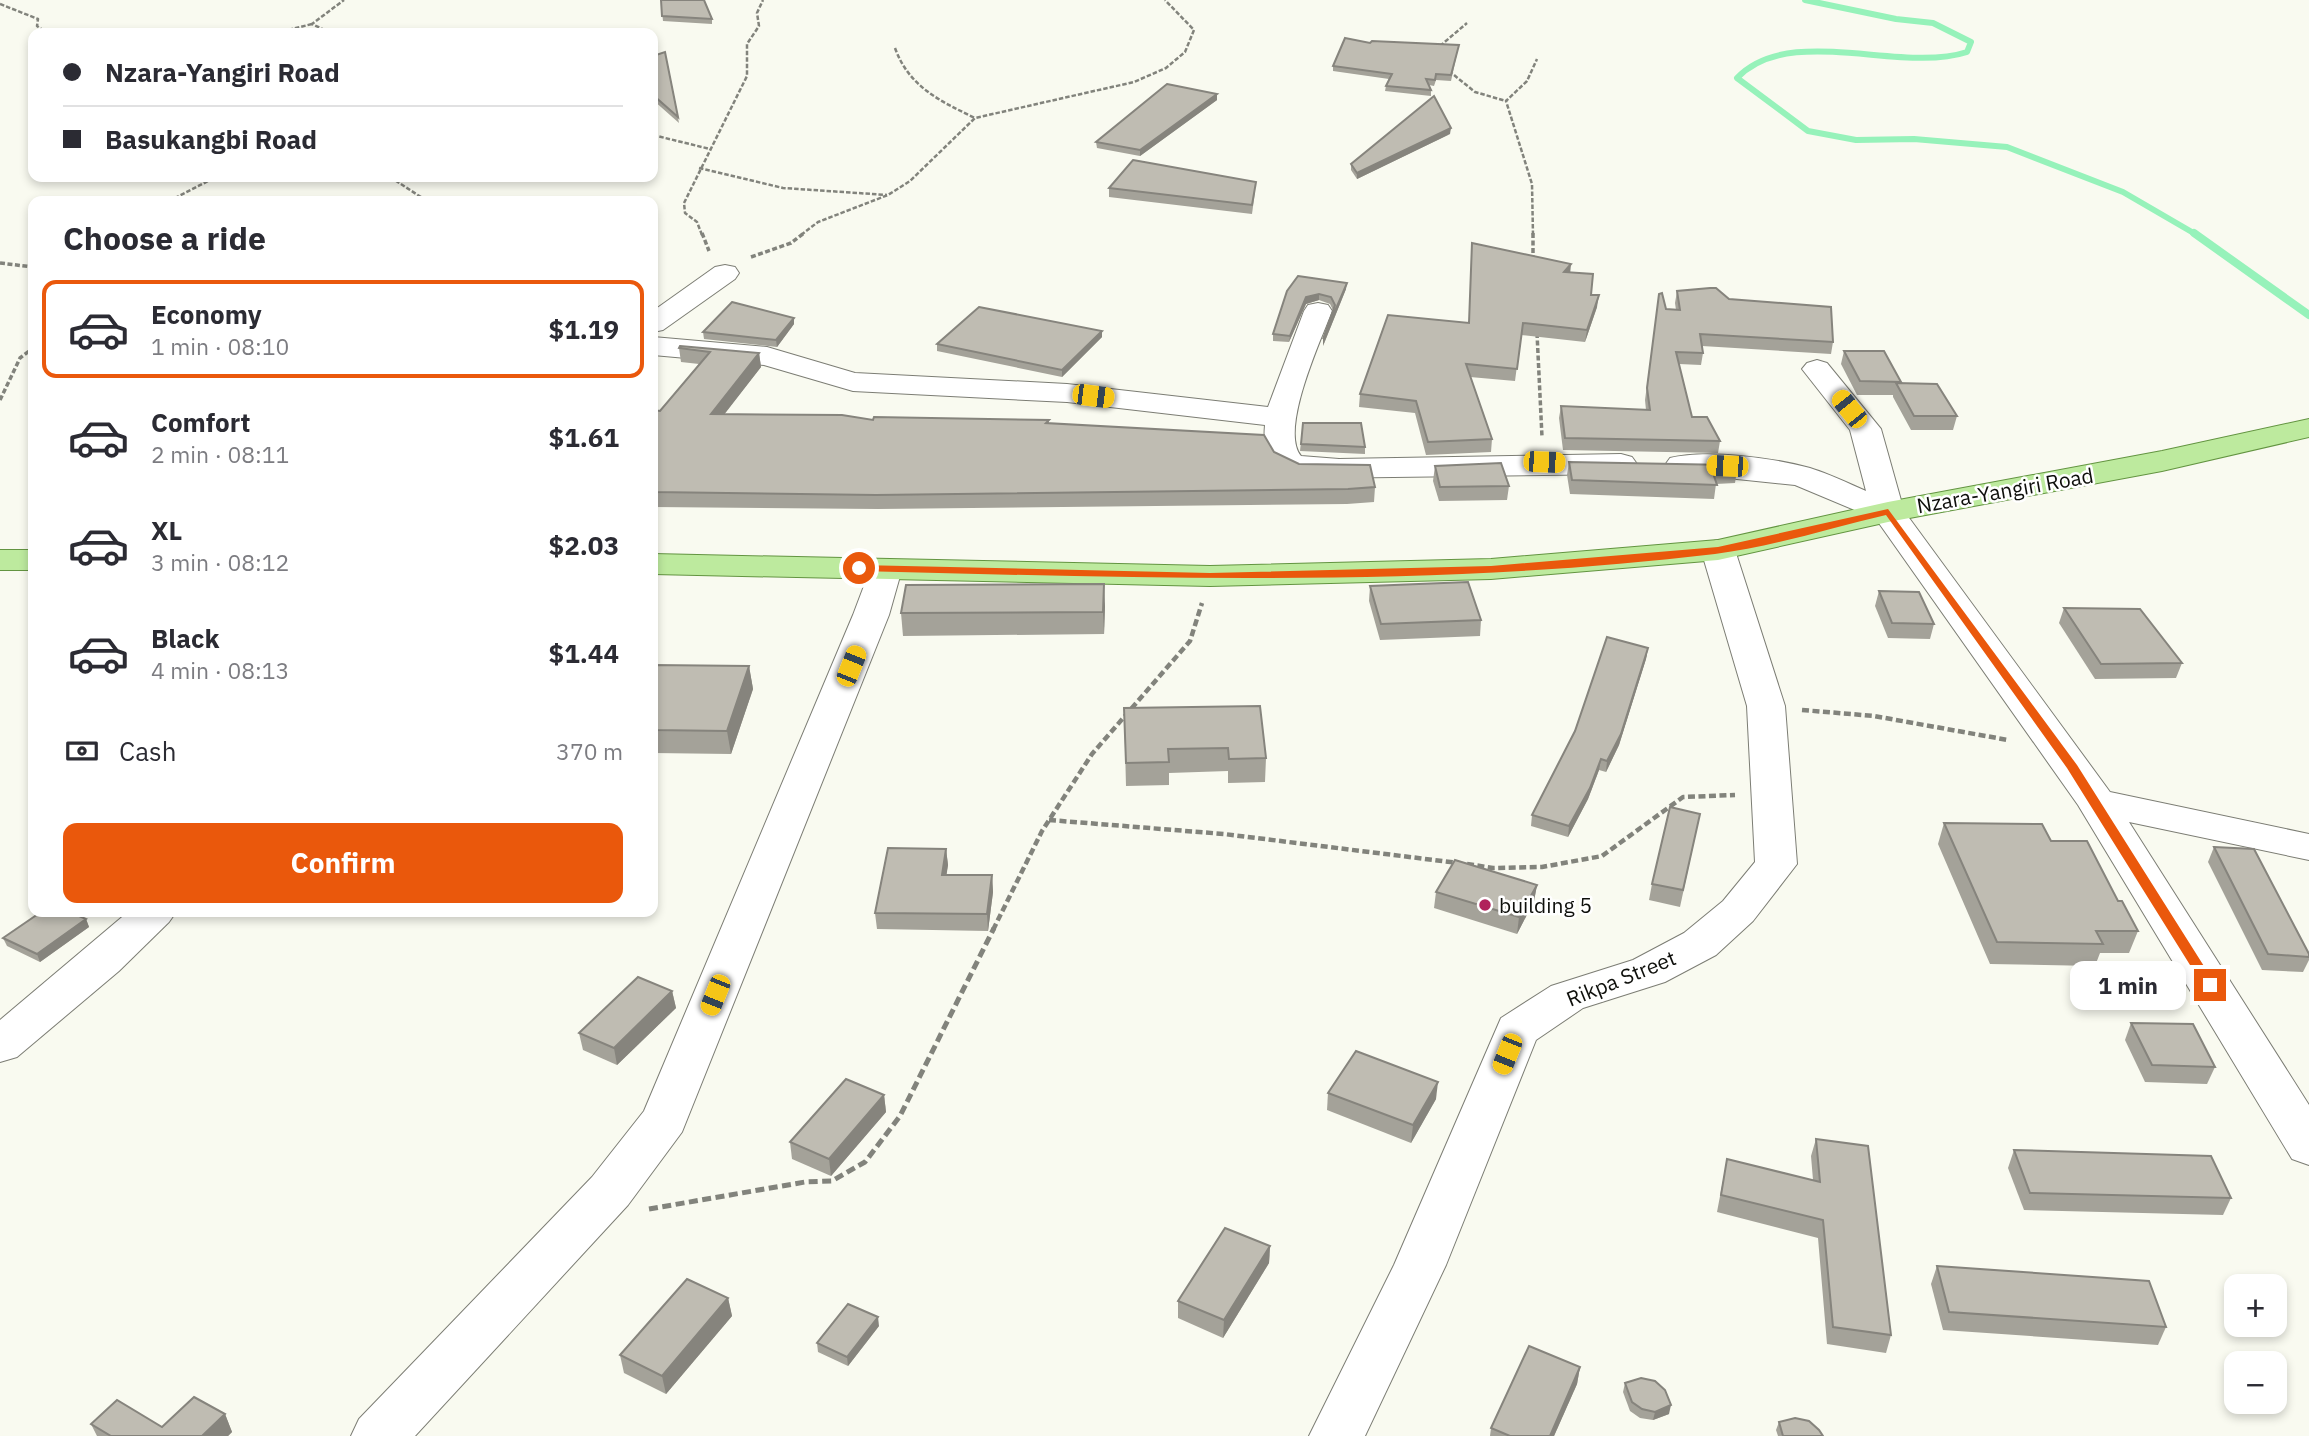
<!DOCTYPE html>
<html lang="en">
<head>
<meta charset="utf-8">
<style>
  :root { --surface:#fff; --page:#f2f2f3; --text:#2b2b33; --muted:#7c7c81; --line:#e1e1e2; --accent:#ea580c }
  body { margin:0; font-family:"IBM Plex Sans",sans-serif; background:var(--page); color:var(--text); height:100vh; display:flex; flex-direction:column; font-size:26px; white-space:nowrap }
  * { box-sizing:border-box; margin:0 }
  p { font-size:23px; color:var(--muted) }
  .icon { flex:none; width:38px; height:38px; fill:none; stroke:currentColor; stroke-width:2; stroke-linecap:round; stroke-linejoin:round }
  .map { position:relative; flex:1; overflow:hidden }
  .drawer { position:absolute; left:28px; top:196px; width:630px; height:721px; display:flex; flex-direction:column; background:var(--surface); border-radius:14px; box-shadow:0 4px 10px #0003 }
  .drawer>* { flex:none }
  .hud { position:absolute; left:28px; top:28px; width:630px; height:154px; border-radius:14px; box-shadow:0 4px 10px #0003; display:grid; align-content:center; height:154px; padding:0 35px; background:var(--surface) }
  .controls { position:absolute; left:2224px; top:1274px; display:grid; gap:14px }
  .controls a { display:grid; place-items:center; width:63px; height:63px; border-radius:14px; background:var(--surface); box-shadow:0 4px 10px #0003; font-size:35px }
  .end { position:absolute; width:32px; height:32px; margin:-16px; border:9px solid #ea580c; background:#fff; box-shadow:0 0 0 4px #fff }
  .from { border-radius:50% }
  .bubble { position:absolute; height:49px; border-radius:14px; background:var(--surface); box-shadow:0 4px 10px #0003; font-size:23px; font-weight:700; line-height:49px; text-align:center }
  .car { position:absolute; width:21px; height:42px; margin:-21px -10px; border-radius:9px; box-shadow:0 0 5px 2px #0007; background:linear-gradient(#f5c518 24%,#345 0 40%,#f5c518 0 76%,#345 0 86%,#f5c518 0) }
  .hud b { display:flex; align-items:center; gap:24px; height:66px; font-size:26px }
  .hud b+b { border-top:2px solid var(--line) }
  .hud i { width:18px; height:18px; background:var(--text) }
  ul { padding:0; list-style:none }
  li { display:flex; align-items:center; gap:21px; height:98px; margin:0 14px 10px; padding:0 21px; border:4px solid transparent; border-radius:14px }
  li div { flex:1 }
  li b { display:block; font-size:26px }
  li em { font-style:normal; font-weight:700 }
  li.on { border-color:var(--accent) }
  li>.icon { width:63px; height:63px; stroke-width:1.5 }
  h2 { padding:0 35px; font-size:32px; line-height:84px }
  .pay { display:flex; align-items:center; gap:18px; height:77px; padding:0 35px; font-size:26px }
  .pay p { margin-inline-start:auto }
  .action { display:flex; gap:14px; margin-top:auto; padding:14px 35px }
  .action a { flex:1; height:80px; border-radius:14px; background:var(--accent); color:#fff; font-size:28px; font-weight:700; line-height:80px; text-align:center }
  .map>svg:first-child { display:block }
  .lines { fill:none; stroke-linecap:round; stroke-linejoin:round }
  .stream-far1 { stroke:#96f2ba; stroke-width:6 }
  .stream { stroke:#96f2ba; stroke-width:8 }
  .minor-casing { stroke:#7c7d74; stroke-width:2 }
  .major-casing { stroke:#639441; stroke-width:2 }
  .path-far3 { stroke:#82837c; stroke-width:2.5; stroke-dasharray:4.5 2; stroke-linecap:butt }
  .path-far2 { stroke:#82837c; stroke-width:3.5; stroke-dasharray:5 2.5; stroke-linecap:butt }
  .path-far1 { stroke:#82837c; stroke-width:4.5; stroke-dasharray:7 3.5; stroke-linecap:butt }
  .path { stroke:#82837c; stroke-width:5; stroke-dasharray:9 4.5; stroke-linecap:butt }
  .minor { fill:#fff; fill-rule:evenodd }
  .major { fill:#bdea9e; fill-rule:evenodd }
  .wall { fill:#a4a299 }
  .shaded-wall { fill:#86847d }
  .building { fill:#bfbcb2; stroke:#86847d; stroke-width:2 }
  .route { fill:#ea580c }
  .poi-dot { fill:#b0225b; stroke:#fff; stroke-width:2.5 }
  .labels { text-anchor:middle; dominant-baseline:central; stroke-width:5; stroke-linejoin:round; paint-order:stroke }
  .street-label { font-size:21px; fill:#0e0f0b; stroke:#fff }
  .poi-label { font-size:21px; fill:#0e0f0b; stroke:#fff; text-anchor:start }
</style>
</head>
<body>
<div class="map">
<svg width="2309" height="1436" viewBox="0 0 2309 1436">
  <rect width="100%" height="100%" fill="#f9faf0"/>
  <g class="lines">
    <path class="stream-far1" d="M1805 0 1896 19 1933 23 1971 42 1967 52C1901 74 1789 23 1737 78L1808 131 1856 140 1914 139 2007 147 2123 192 2197 235"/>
    <path class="stream" d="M2194 233 2309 315"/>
    <g class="minor-casing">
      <g id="minor">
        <path d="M725 265 735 267 739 273 735 279 663 330 653 332V311L715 267Z"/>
        <path d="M1318 303 1328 305 1332 311C1321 340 1279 430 1301 456L1339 459 1621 454 1632 457 1637 464 1632 471 1621 474 1317 478C1280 473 1261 468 1265 425L1067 402 853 391 764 365 653 355V337L767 347 855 373 1067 384 1268 407 1304 311 1308 305Z"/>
        <path d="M1817 360 1827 363 1881 429 1904 511 2110 792 2309 834V860L2129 822 2309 1105V1165L2292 1159 2078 805 1876 519 1795 485 1670 472 1665 465 1670 458C1706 449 1774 458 1810 468 1829 474 1848 483 1866 491L1850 430 1802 369 1807 363Z"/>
        <path d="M1718 540 1730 543 1735 550 1785 706 1797 864 1753 921 1716 955 1665 982 1583 1008 1536 1040 1446 1265 1365 1436H1309L1394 1265 1501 1018 1551 986 1633 960 1684 933 1723 901 1755 862 1747 706 1701 550 1706 543Z"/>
        <path d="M885 559 897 562 902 569 889 615 682 1132 628 1205 415 1436H351L359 1419 592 1177 644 1111 853 615 873 562Z"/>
        <path d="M128 912H176L169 922 119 971 17 1057 0 1062V1020Z"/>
      </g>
    </g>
    <g class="major-casing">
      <g id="major">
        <path d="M2309 419V437L2162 471 1888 522 1718 560 1491 579 1210 586 653 574V554L1210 566 1491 559 1718 540 1888 502 2162 451Z"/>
        <rect x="0" y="550" width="33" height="20"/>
      </g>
    </g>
    <g class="path-far3">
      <path d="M0 4 38 19 37 26 47 33"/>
      <path d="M276 33 312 24"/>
      <path d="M331 33 312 24 344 0"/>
      <path d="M1440 46 1467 23"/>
      <path d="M895 48C909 87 940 101 975 118"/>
      <path d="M1449 71 1475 92 1506 101"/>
      <path d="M653 135 710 149"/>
      <path d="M699 168 783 188 887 195"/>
      <path d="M390 177 427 201"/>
      <path d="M169 201 216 177"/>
      <path d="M702 235 697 222 685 213 684 203 747 76V44L759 26 757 13 763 0"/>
      <path d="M801 235 818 222 888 195 910 181 975 118 1134 82 1166 68 1185 52 1194 30 1165 0"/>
      <path d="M1533 235 1532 184 1506 101 1527 81 1537 59"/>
    </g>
    <g class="path-far2">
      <path d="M702 233 709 251"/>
      <path d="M1533 233V258"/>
      <path d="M751 257 791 243 804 233"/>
      <path d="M0 263 33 267"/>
      <path d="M1537 333 1542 437"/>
      <path d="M0 400 20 358 33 348"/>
    </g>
    <g class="path-far1">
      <path d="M1802 710 1874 716 2008 740"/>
      <path d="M1049 820 1224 834 1458 863"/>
      <path d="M1467 864 1493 868 1542 867 1602 856 1683 797 1735 795"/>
      <path d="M993 930 1042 831 1092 754 1190 641 1202 603"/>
    </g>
    <path class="path" d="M649 1209 805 1182 832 1181 865 1162 900 1116 994 928"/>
    <use href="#minor" class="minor"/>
    <use href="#major" class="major"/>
  </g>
  <g class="wall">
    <path d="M661 0 712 19V24L663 21Z"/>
    <path d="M1370 43 1459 45 1451 81 1436 80 1434 86 1429 85 1431 90V96L1385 91 1386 86 1389 79 1333 71V66Z"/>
    <path d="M665 52 679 123 653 100V56Z"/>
    <path d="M1217 94V100L1140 156 1097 148 1096 142Z"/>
    <path d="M1450 134 1357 179 1351 170V164Z"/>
    <path d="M1109 188 1255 192 1252 214 1109 197Z"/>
    <path d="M1472 243 1570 272 1591 295 1597 307 1585 342 1521 335 1515 381 1470 377 1492 439 1491 452 1426 455 1415 413 1359 407 1360 394 1469 323Z"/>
    <path d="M1346 289 1323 346 1333 310 1330 304 1319 300 1306 304 1289 342 1273 341V334L1287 291Z"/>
    <path d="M1677 291 1729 299 1833 342 1831 354 1702 346 1703 353 1701 365 1679 364 1692 417 1720 441 1718 453 1563 450 1559 418 1561 406 1646 410 1645 400 1659 294 1666 309 1676 310 1675 303Z"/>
    <path d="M794 318V324L777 347 704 339 703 332Z"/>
    <path d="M1102 331V337L1062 377 937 351V344Z"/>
    <path d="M679 348 759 353 761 367 724 414 873 420H1049V423L1274 452 1299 464 1375 487 1374 502 1347 504 878 509 653 507V410L660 411 699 364 681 362Z"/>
    <path d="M1844 351 1901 382V383L1957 416 1953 430H1911L1893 397V395H1857L1841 364Z"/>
    <path d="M1303 423 1365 447V454L1300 451Z"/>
    <path d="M1569 462 1737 470 1735 483 1716 484 1714 499 1570 494 1567 475Z"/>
    <path d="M1435 466 1509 486 1507 500 1439 501 1433 481Z"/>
    <path d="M1370 586 1481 620 1480 636 1380 640 1369 601Z"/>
    <path d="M1879 591 1934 624 1930 639 1888 638 1875 606Z"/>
    <path d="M1105 606 1104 634 903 636 901 613Z"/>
    <path d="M2064 608 2182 663 2176 678 2095 679 2059 623Z"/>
    <path d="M1648 648 1646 659 1619 745 1606 772 1599 770 1588 799 1568 837 1531 826 1532 815Z"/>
    <path d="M653 665 749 666 753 689 731 754 653 753Z"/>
    <path d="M1124 708 1266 758 1265 782 1228 783V771L1169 773V785L1126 786Z"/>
    <path d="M1700 814 1680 907 1649 900 1652 884Z"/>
    <path d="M1944 823 2051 841 2118 901 2138 931 2129 953H2100L2095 966 1990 964 1938 844Z"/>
    <path d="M2214 847 2309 954V960L2303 972 2262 970 2208 862Z"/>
    <path d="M946 849 948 865 946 875H992L993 892 988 931 877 929 875 913Z"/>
    <path d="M1537 885 1534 901 1517 934 1434 908 1436 892Z"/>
    <path d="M86 919 89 927 40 962 7 946 3 938Z"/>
    <path d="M672 991 676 1008 617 1065 583 1050 579 1033Z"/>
    <path d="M2131 1023 2215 1067 2207 1084 2145 1082 2125 1040Z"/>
    <path d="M1328 1093 1436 1099 1411 1143 1327 1110Z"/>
    <path d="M884 1095 886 1112 831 1176 792 1159 790 1142Z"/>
    <path d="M1816 1139 1891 1335 1886 1353 1827 1344 1818 1238 1717 1212 1727 1159 1813 1180 1811 1156Z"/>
    <path d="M2014 1150 2231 1198 2223 1215 2024 1210 2008 1168Z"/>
    <path d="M1270 1246 1269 1263 1223 1338 1178 1318V1301Z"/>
    <path d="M1937 1266 2166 1327 2158 1345 1943 1330 1931 1284Z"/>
    <path d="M728 1298 732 1316 666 1394 624 1373 620 1355Z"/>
    <path d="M879 1326 848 1366 818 1352 817 1343Z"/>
    <path d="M1580 1367 1577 1384 1554 1436H1490L1491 1428Z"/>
    <path d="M1625 1383 1669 1414 1653 1420 1640 1418 1630 1411 1623 1392Z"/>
    <path d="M225 1414 232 1432 228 1436H97L91 1424 162 1427Z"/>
    <path d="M1779 1422 1823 1436H1778L1776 1430Z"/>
  </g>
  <g class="shaded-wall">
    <path d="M1217 94V100L1140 156V150Z"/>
    <path d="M1451 128 1450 134 1357 179V173Z"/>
    <path d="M1571 264 1570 275 1564 272Z"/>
    <path d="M1347 283 1346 289 1323 346V339Z"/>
    <path d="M1319 294V300L1306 304 1289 342 1290 336 1306 297Z"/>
    <path d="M1599 295 1597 307 1585 342 1587 330Z"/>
    <path d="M794 318V324L777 347 776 340Z"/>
    <path d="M1102 331V337L1062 377V370Z"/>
    <path d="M759 353 761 367 713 429 711 414Z"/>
    <path d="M1104 584 1105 606 1104 634 1103 612Z"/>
    <path d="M1648 648 1646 659 1619 745 1606 772 1607 761Z"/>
    <path d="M749 666 753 689 731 754 727 731Z"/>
    <path d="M1601 759 1599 770 1588 799 1568 837 1569 826Z"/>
    <path d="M946 849 948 865 944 892 942 875Z"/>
    <path d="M992 875 993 892 988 931 987 914Z"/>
    <path d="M1537 885 1534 901 1517 934 1519 917Z"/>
    <path d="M86 919 89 927 40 962 37 954Z"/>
    <path d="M672 991 676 1008 617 1065 614 1048Z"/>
    <path d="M1438 1082 1436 1099 1411 1143 1413 1125Z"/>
    <path d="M884 1095 886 1112 831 1176 829 1159Z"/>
    <path d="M1270 1246 1269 1263 1223 1338 1224 1320Z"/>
    <path d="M728 1298 732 1316 666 1394 662 1376Z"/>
    <path d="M878 1317 879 1326 848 1366 847 1357Z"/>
    <path d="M1580 1367 1577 1384 1554 1436H1550Z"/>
    <path d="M1671 1405 1669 1414 1653 1420 1655 1412Z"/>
    <path d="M225 1414 232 1432 228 1436H202Z"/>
  </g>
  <g class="building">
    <path d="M661 0H704L712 19 662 16Z"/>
    <path d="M1345 38 1370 43 1372 41 1459 45 1451 75 1436 74 1435 80 1426 79 1431 90 1386 86 1392 74 1333 66Z"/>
    <path d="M665 52 678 117 653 95V56Z"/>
    <path d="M1167 84 1217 94 1140 150 1096 142Z"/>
    <path d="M1434 96 1451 128 1357 173 1351 164Z"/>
    <path d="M1133 160 1256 182 1252 205 1109 188Z"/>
    <path d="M125 198 138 201H118Z"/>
    <path d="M1472 243 1571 264 1564 272 1593 274 1591 295H1599L1587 330 1523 323 1517 369 1466 364 1492 439 1428 442 1416 401 1360 394 1388 315 1469 323Z"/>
    <path d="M1298 276 1347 283 1323 339 1335 305 1331 297 1319 294 1306 297 1290 336 1273 334 1287 291Z"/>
    <path d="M1710 288H1716L1729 299 1831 307 1833 342 1700 334 1703 353 1676 352 1692 417H1707L1720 441 1565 438 1561 406 1650 410 1647 388 1659 294 1662 293 1666 309 1680 310 1677 291Z"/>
    <path d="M732 302 794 318 776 340 703 332Z"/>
    <path d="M979 307 1102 331 1062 370 937 344Z"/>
    <path d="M680 346 759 353 711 414 842 415 873 420 874 417 1049 420 1046 423 1264 435 1274 452 1299 464 1370 465 1375 487 1348 489 876 495 653 492V410L660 411 710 352 679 348Z"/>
    <path d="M1844 351H1884L1901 382 1860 381Z"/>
    <path d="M1896 383 1937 384 1957 416H1914Z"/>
    <path d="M1303 423H1361L1365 447 1301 444Z"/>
    <path d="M1569 462 1729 465 1737 470H1712L1717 485 1572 480Z"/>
    <path d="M1501 463 1509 486 1440 487 1435 466Z"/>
    <path d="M1468 582 1481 620 1381 624 1370 586Z"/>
    <path d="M1104 584 1103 612 901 613 906 585Z"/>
    <path d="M1879 591 1919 592 1934 624 1892 623Z"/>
    <path d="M2064 608 2140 609 2182 663 2101 664Z"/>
    <path d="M1607 637 1648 648 1621 734 1607 761 1601 759 1590 788 1569 826 1532 815 1575 731Z"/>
    <path d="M653 665 749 666 727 731 653 730Z"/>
    <path d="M1260 706 1266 758 1229 759 1228 748 1168 749 1169 762 1126 763 1124 708Z"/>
    <path d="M1670 807 1700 814 1683 890 1652 884Z"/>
    <path d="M1944 823 2042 824 2051 841H2087L2118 901H2122L2138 931H2096L2103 944 1997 942Z"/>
    <path d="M2214 847 2254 849 2309 954V957L2268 954Z"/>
    <path d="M888 848 946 849 942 875H992L987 914 875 913Z"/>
    <path d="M1455 860 1537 885 1519 917 1436 892Z"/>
    <path d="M41 912H70L86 919 37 954 3 938Z"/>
    <path d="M638 977 672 991 614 1048 579 1033Z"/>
    <path d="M2131 1023 2193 1024 2215 1067 2152 1065Z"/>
    <path d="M1356 1051 1438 1082 1413 1125 1328 1093Z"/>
    <path d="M846 1079 884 1095 829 1159 790 1142Z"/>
    <path d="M1816 1139 1868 1146 1891 1335 1833 1327 1823 1220 1721 1195 1727 1159 1820 1182Z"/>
    <path d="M2014 1150 2211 1156 2231 1198 2030 1193Z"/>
    <path d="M1225 1228 1270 1246 1224 1320 1178 1301Z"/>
    <path d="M1937 1266 2149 1281 2166 1327 1949 1312Z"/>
    <path d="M687 1279 728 1298 662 1376 620 1355Z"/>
    <path d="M848 1304 878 1317 847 1357 817 1343Z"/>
    <path d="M1529 1346 1580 1367 1550 1436H1510L1491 1428Z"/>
    <path d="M1641 1378 1655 1381 1665 1390 1671 1405 1655 1412 1642 1409 1632 1402 1625 1383Z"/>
    <path d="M194 1397 225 1414 202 1436H111L91 1424 117 1400 162 1427Z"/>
    <path d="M1795 1418 1809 1421 1819 1430 1823 1436H1783L1779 1422Z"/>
  </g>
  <path class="route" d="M1888 509 2077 765 2214 982V989H2205L2067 768 1886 515C1830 528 1772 547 1715 554 1432 588 1144 578 859 571L854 568 859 565 1210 573 1491 566 1718 547Z"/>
  <circle class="poi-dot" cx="1485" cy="905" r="7"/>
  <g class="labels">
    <g class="street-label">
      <text transform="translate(2005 490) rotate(-10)">Nzara-Yangiri Road</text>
      <text transform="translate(1621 978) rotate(-22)">Rikpa Street</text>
    </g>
    <g class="poi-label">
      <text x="1499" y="905">building 5</text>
    </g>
  </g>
</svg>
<div class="controls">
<a>+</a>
<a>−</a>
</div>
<i class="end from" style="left:859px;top:568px"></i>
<i class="end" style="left:2210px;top:985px"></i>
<div class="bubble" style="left:2070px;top:961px;width:116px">1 min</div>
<i class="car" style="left:1093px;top:396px;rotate:97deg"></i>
<i class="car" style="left:1849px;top:409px;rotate:321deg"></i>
<i class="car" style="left:1544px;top:462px;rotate:92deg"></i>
<i class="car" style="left:1727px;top:466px;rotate:272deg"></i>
<i class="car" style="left:851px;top:666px;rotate:22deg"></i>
<i class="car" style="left:715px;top:995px;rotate:202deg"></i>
<i class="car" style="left:1507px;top:1054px;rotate:202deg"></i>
<div class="hud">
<b><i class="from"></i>Nzara-Yangiri Road</b>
<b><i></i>Basukangbi Road</b>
</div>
<section class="drawer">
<h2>Choose a ride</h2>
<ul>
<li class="on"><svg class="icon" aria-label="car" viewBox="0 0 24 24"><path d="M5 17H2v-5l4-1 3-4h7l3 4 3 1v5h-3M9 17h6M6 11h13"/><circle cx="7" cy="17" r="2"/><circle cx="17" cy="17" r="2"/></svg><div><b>Economy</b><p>1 min · 08:10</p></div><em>$1.19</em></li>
<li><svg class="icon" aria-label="car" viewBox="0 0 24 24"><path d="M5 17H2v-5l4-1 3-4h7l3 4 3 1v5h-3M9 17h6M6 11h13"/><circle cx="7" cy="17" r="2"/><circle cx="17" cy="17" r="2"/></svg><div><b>Comfort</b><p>2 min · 08:11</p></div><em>$1.61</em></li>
<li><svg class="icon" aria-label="car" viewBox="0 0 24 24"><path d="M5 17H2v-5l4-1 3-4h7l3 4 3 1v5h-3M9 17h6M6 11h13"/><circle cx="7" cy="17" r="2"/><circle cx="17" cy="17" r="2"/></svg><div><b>XL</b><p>3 min · 08:12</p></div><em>$2.03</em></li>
<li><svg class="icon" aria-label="car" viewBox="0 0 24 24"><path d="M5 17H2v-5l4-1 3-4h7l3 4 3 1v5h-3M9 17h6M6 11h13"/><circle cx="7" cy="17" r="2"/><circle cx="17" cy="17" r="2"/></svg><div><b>Black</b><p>4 min · 08:13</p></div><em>$1.44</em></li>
</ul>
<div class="pay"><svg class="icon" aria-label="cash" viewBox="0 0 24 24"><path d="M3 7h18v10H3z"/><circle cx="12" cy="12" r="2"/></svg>Cash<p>370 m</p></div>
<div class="action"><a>Confirm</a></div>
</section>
</div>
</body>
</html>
